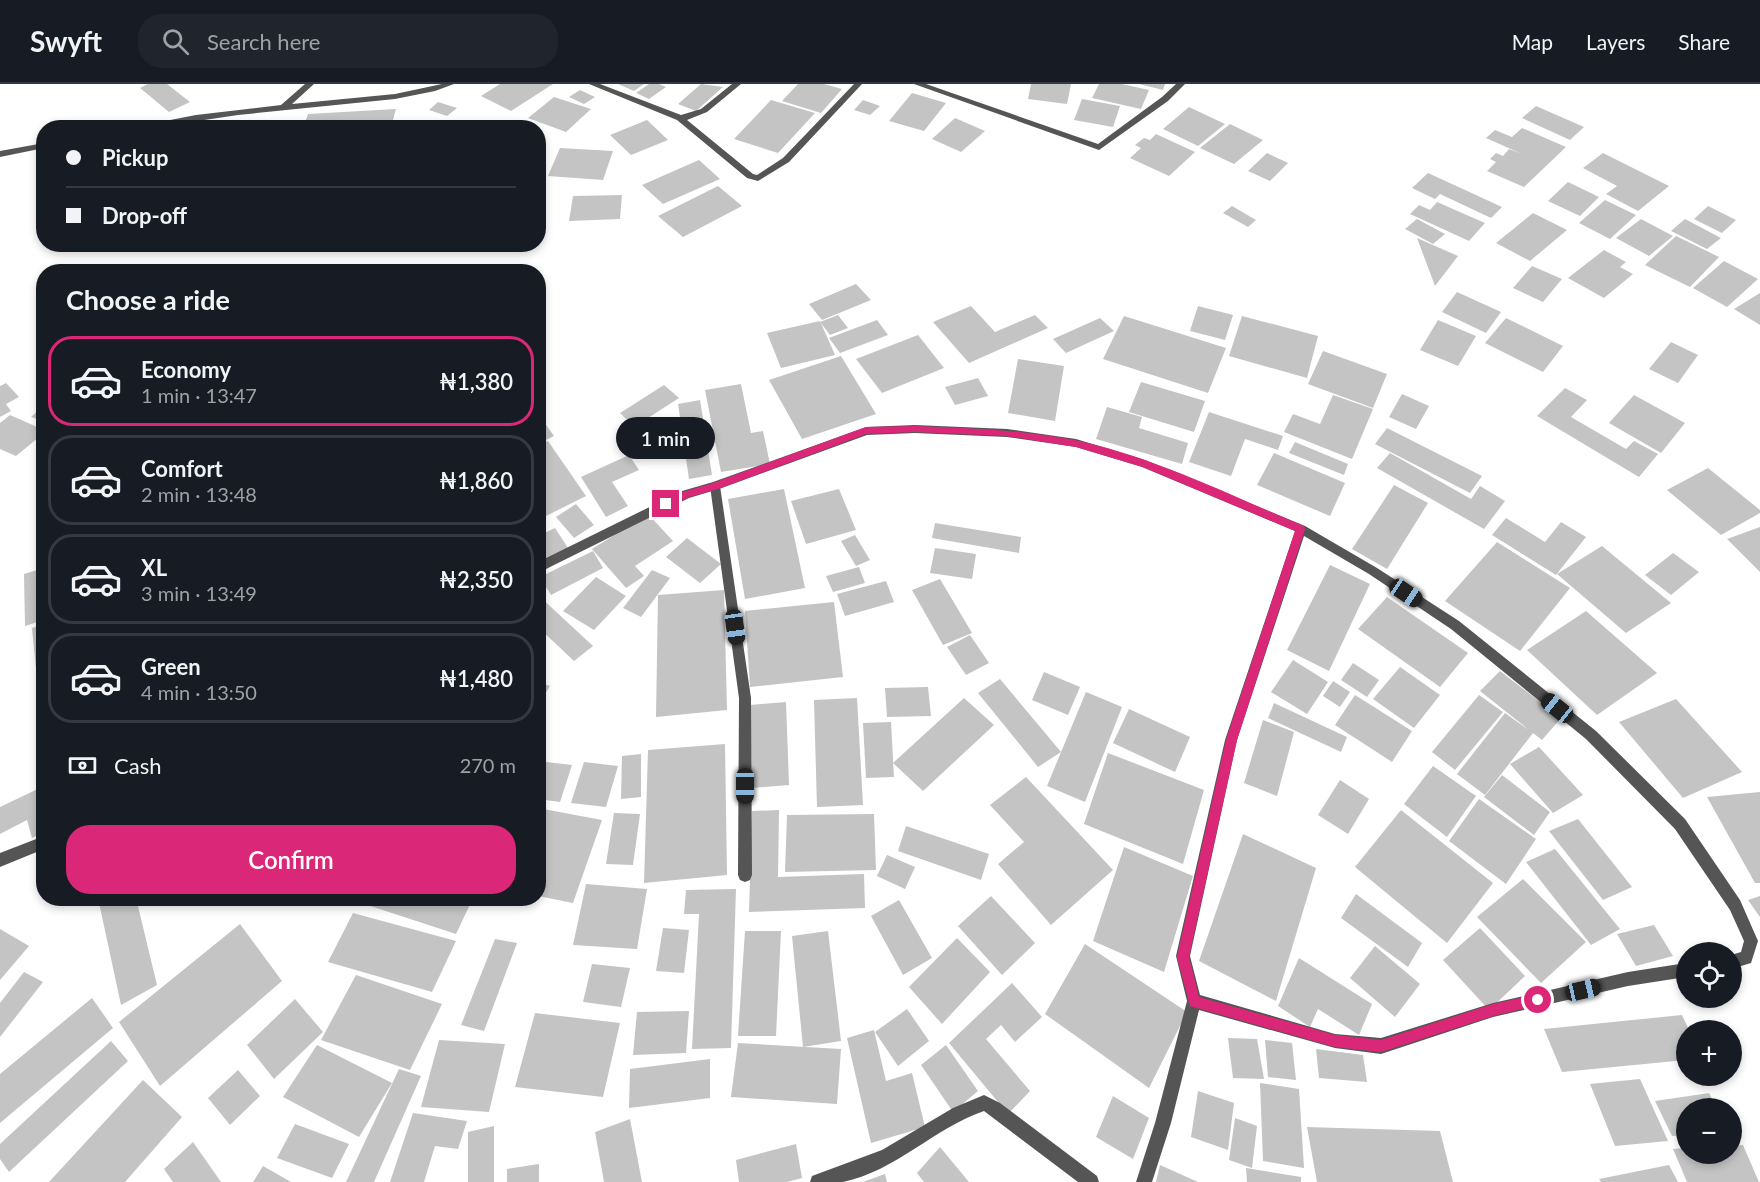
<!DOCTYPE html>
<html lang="en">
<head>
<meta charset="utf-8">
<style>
  :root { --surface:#171b24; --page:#20242c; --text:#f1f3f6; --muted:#9ea1a6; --line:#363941; --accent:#db2777 }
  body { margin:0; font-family:Lato,sans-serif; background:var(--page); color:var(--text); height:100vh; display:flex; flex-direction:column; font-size:22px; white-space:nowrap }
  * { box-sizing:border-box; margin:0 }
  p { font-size:20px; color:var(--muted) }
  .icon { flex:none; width:33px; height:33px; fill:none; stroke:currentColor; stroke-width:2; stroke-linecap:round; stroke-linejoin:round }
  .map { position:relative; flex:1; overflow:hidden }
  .details { position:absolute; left:36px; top:180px; width:510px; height:642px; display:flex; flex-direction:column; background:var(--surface); border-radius:24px; box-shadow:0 3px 9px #0003 }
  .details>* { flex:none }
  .top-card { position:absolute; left:36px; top:36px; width:510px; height:132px; border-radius:24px; box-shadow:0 3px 9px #0003; display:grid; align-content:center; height:132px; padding:0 30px; background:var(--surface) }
  .fabs { position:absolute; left:1676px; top:858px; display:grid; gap:12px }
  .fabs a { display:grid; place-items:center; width:66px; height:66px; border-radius:50%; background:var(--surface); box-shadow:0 3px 9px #0003; font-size:30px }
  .end { position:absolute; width:27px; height:27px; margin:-14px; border:8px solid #db2777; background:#fff; box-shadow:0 0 0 3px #fff }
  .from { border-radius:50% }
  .bubble { position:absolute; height:42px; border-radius:21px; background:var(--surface); box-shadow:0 3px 9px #0003; font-size:20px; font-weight:600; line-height:42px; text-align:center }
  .car { position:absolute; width:18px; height:36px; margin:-18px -9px; border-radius:8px; box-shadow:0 0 4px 2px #0007; background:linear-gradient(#222 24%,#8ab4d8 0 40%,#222 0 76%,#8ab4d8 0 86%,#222 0) }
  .top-card b { display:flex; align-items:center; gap:21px; height:57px; font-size:22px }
  .top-card b+b { border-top:2px solid var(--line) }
  .top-card i { width:15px; height:15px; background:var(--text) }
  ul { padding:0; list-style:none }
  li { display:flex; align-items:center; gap:18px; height:90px; margin:0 12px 9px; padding:0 18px; border:3px solid var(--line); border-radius:24px }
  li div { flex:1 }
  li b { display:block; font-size:22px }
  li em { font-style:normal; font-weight:600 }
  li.active { border-color:var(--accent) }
  li>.icon { width:54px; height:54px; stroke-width:1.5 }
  h2 { padding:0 30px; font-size:27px; line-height:72px }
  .pay { display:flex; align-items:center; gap:15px; height:66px; padding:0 30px; font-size:22px }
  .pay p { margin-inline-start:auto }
  .action { display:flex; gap:12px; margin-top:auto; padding:12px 30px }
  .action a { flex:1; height:69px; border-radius:24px; background:var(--accent); color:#fff; font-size:24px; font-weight:600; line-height:69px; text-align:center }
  header { display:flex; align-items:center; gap:36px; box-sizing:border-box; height:84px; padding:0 30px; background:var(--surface); border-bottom:2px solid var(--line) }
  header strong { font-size:28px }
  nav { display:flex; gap:33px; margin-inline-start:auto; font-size:21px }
  .search { width:420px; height:54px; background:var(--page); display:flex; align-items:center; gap:15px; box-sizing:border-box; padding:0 21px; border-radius:24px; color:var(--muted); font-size:22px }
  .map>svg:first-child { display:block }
  .building { fill:#c4c4c4 }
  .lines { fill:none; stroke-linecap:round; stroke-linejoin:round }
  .lane { fill:#555; fill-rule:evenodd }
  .street { fill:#555; fill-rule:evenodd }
  .route { fill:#db2777 }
</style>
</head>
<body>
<header>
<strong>Swyft</strong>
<div class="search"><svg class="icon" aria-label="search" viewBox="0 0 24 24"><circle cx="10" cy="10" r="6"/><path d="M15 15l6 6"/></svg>Search here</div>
<nav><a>Map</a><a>Layers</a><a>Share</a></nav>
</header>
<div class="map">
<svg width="1760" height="1098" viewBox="0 0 1760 1098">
  <rect width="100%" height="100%" fill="#fff"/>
  <g class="building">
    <path d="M148 0H167L190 18 169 28 140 4Z"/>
    <path d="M500 0H553L511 27 481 12Z"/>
    <path d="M618 0H644L634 7Z"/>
    <path d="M649 0H659L666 3 649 15 636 9Z"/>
    <path d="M701 0 723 3 696 27 678 20Z"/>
    <path d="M798 0H824L842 5 821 29 782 17Z"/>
    <path d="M1031 0H1071L1067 20 1028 15Z"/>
    <path d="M1099 0H1122L1149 6 1141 25 1092 14Z"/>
    <path d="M1139 0H1165L1163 6Z"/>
    <path d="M580 6 595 13 584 20 569 13Z"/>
    <path d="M912 9 946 19 924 47 889 37Z"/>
    <path d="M554 13 591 25 566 48 528 34Z"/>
    <path d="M1082 15 1120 22 1113 43 1074 36Z"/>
    <path d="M771 16 815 29 778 69 734 55Z"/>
    <path d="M863 16 880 22 870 31 854 26Z"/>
    <path d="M438 18 457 24 447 32 429 26Z"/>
    <path d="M1536 22 1584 43 1570 56 1522 34Z"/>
    <path d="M1189 23 1225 40 1198 62 1163 45Z"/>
    <path d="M396 25 393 36 304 41 308 30Z"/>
    <path d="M955 34 985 47 961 68 932 55Z"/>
    <path d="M647 36 668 56 631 71 610 51Z"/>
    <path d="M1230 40 1263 56 1234 80 1200 64Z"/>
    <path d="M1522 44 1566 63 1524 103 1487 87 1496 78 1490 75 1496 69 1503 72 1509 65 1522 70 1486 54 1495 46 1512 53Z"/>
    <path d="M1156 50 1195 68 1169 92 1130 74 1141 64 1135 61 1144 54 1150 56Z"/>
    <path d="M560 64 613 67 603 96 548 92Z"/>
    <path d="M1267 69 1288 79 1270 97 1248 87Z"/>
    <path d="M1603 69 1669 102 1638 127 1606 110 1617 102 1583 84Z"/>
    <path d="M699 76 720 95 663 120 642 101Z"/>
    <path d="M1428 89 1502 123 1491 134 1440 110 1435 115 1412 104Z"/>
    <path d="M1568 98 1599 113 1580 132 1548 117Z"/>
    <path d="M718 102 742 122 683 153 658 132Z"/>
    <path d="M622 111 620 135 569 137 573 112Z"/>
    <path d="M1605 116 1636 131 1610 155 1579 139Z"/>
    <path d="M1437 118 1485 139 1469 157 1410 130 1419 121 1430 126Z"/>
    <path d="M1232 122 1256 136 1248 143 1223 129Z"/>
    <path d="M1708 122 1736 136 1722 149 1694 135Z"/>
    <path d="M1533 129 1567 146 1530 177 1496 159Z"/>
    <path d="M1417 135 1445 150 1433 160 1405 145Z"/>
    <path d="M1641 135 1673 152 1649 172 1616 154Z"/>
    <path d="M1685 135 1721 154 1707 165 1671 147Z"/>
    <path d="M1676 152 1719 173 1690 203 1645 181Z"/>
    <path d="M1417 154 1458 172 1435 202Z"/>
    <path d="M1604 166 1626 178 1620 183 1633 190 1604 214 1568 194Z"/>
    <path d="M1724 177 1758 195 1727 223 1693 204Z"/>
    <path d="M1532 182 1562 195 1543 218 1513 204Z"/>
    <path d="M856 200 871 216 822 236 809 220Z"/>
    <path d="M1457 208 1501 228 1486 249 1442 228Z"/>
    <path d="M1760 209V241L1734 225Z"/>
    <path d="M971 222 995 248 1035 231 1048 244 969 279 933 238Z"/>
    <path d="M1198 222 1233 231 1225 256 1190 247Z"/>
    <path d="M838 231 848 244 830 251 820 238Z"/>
    <path d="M1124 232 1226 264 1208 309 1103 275Z"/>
    <path d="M1242 232 1318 252 1307 294 1229 272Z"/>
    <path d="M1100 234 1114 247 1066 269 1053 255Z"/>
    <path d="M1506 234 1563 262 1543 288 1485 259Z"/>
    <path d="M877 236 888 251 840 269 829 254Z"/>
    <path d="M1438 236 1476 252 1458 282 1420 266Z"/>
    <path d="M820 237 835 271 781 284 767 249Z"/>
    <path d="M918 251 944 284 882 309 856 275Z"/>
    <path d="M1671 258 1698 271 1678 299 1649 285Z"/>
    <path d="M1323 267 1387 290 1373 324 1308 300Z"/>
    <path d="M841 272 876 330 802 355 769 296Z"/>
    <path d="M1018 275 1064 282 1055 337 1008 329Z"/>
    <path d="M978 294 988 312 955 321 945 303Z"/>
    <path d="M1141 298 1205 317 1194 348 1129 328Z"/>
    <path d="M6 299 19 313 6 320 11 327 0 333V302Z"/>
    <path d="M741 300 751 349 763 347 770 380 721 388 705 306Z"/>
    <path d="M664 301 679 314 634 343 620 329Z"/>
    <path d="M1565 304 1587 316 1571 333 1626 365 1634 357 1658 370 1639 393 1537 332Z"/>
    <path d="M1402 310 1429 322 1416 345 1389 333Z"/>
    <path d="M1333 311 1373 325 1352 375 1284 348 1293 330 1320 340Z"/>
    <path d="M1634 311 1685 339 1661 369 1609 339Z"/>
    <path d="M700 316 712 391 689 395 678 320Z"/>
    <path d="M44 321V337L31 333Z"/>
    <path d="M1107 323 1142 333 1139 344 1188 359 1182 380 1096 355Z"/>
    <path d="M1209 328 1283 352 1278 366 1245 355 1231 392 1189 378Z"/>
    <path d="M10 331 44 346V349L16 372 0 365V339Z"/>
    <path d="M544 338 554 352 538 360V340Z"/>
    <path d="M1387 344 1482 392 1470 409 1375 360Z"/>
    <path d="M548 357 586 412 546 432 538 420V361Z"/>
    <path d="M1295 358 1348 380 1344 391 1289 369Z"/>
    <path d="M1274 369 1345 399 1330 432 1257 401Z"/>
    <path d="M1390 369 1471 415 1480 402 1505 417 1484 445 1377 384Z"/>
    <path d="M629 371 639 386 612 398 628 422 606 433 581 393Z"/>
    <path d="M1708 384 1760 426V429L1721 451 1667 406Z"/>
    <path d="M1394 401 1428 419 1387 485 1352 465Z"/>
    <path d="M784 405 805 504 745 515 728 415Z"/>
    <path d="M839 405 856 446 806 460 791 417Z"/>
    <path d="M576 420 594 441 574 454 556 433Z"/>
    <path d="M648 430 673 457 635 482 644 492 626 504 592 465Z"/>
    <path d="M1506 434 1545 458 1561 438 1586 453 1556 491 1492 451Z"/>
    <path d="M935 439 1021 453 1019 469 932 454Z"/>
    <path d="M1760 443V488L1727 455Z"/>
    <path d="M555 444 568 464 538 479V452Z"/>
    <path d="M855 451 870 476 856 482 841 457Z"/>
    <path d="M687 454 721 480 700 499 666 473Z"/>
    <path d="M1497 458 1570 504 1520 567 1445 517Z"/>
    <path d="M1602 462 1671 519 1626 549 1557 490Z"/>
    <path d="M935 464 976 470 972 495 930 489Z"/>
    <path d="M593 467 603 484 551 511 540 493Z"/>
    <path d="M1673 469 1699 488 1671 511 1645 491Z"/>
    <path d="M1330 481 1370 500 1329 587 1287 566Z"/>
    <path d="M859 483 865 499 833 508 826 492Z"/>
    <path d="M44 484V536L25 542 24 490Z"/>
    <path d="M652 486 670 494 641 533 623 524Z"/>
    <path d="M596 493 626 512 594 546 563 527Z"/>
    <path d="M940 495 972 549 943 561 912 506Z"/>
    <path d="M886 497 894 518 845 532 837 510Z"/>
    <path d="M724 506 727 626 656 633 658 511Z"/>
    <path d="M538 511 593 562 574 577 538 543Z"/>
    <path d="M1387 513 1468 569 1440 603 1358 545Z"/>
    <path d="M834 518 843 593 750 603 745 527Z"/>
    <path d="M1586 527 1657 589 1597 631 1527 566Z"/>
    <path d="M44 540V624L40 625 32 544Z"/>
    <path d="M970 551 989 579 966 591 947 563Z"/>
    <path d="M1293 576 1328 598 1307 630 1271 608Z"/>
    <path d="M1353 579 1379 596 1367 613 1341 596Z"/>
    <path d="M1400 583 1440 611 1414 644 1373 615Z"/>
    <path d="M1500 587 1561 634 1542 656 1533 649 1485 711 1457 690 1505 629 1529 646 1480 607Z"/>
    <path d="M1044 588 1080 603 1068 631 1032 616Z"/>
    <path d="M1000 595 1061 668 1038 683 978 609Z"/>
    <path d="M1333 597 1350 608 1340 623 1323 612Z"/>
    <path d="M538 598 550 602 538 621Z"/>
    <path d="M928 603 931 632 887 633 885 604Z"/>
    <path d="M1086 608 1122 623 1085 718 1047 702Z"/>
    <path d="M1355 611 1412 647 1392 678 1335 641Z"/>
    <path d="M1479 611 1503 628 1455 686 1432 668Z"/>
    <path d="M857 614 863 721 817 723 814 616Z"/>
    <path d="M964 614 994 641 923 707 893 679Z"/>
    <path d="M1676 615 1742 688 1683 714 1619 638Z"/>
    <path d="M786 618 789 701 751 704 750 621Z"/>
    <path d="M1274 619 1347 653 1341 668 1268 634Z"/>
    <path d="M1129 625 1190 653 1175 688 1113 659Z"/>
    <path d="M1263 636 1294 648 1277 712 1244 699Z"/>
    <path d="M891 638 894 693 866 694 863 639Z"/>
    <path d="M725 660 727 791 644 799 648 666Z"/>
    <path d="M1539 663 1583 711 1553 729 1510 680Z"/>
    <path d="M1108 669 1204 706 1183 780 1084 740Z"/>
    <path d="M641 670V713L621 715 622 672Z"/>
    <path d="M538 677 572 681 560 718 538 715Z"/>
    <path d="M584 678 618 682 606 723 571 719Z"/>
    <path d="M1433 682 1476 712 1447 753 1404 720Z"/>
    <path d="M1502 691 1550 728 1534 751 1484 713Z"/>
    <path d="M1026 693 1113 786 1051 841 998 780 1024 758 990 721Z"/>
    <path d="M1340 696 1369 715 1348 750 1318 731Z"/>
    <path d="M44 702V748L32 754 27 736 0 750V723Z"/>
    <path d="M1760 708V799H1755L1707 713Z"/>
    <path d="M1479 715 1536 755 1506 800 1449 757Z"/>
    <path d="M538 724 602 736 573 819 538 812Z"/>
    <path d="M779 726 778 793 864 790 865 824 749 828 752 727Z"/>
    <path d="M1401 726 1493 799 1447 859 1355 783Z"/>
    <path d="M614 729 640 730 633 781 606 780Z"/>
    <path d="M874 730 876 786 785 788 787 731Z"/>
    <path d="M1578 735 1632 803 1603 816 1549 747Z"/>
    <path d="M906 742 989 770 981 796 898 767Z"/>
    <path d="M1243 750 1316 784 1276 917 1199 877Z"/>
    <path d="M1124 763 1193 792 1164 888 1093 857Z"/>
    <path d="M1555 765 1620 845 1591 861 1526 778Z"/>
    <path d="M887 771 915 783 905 805 877 792Z"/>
    <path d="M1523 795 1586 858 1541 899 1477 833Z"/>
    <path d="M586 800 647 805 637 865 573 861Z"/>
    <path d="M736 805 731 964 692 965 699 830H684L686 806Z"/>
    <path d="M1356 810 1422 859 1408 883 1341 834Z"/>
    <path d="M991 812 1035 859 1002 891 958 842Z"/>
    <path d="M1760 812V833L1748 816Z"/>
    <path d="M98 814H136L157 901 121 921Z"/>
    <path d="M346 814H473L456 850Z"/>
    <path d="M899 816 932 874 903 891 871 832Z"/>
    <path d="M353 829 456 857 432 908 328 878Z"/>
    <path d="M240 840 282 897 160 1002 119 938Z"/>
    <path d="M1654 841 1673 872 1636 882 1617 850Z"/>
    <path d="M663 844 689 846 684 889 656 887Z"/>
    <path d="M1480 844 1525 892 1489 926 1443 876Z"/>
    <path d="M0 845 29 862 0 896Z"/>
    <path d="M745 847H781L776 952H738Z"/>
    <path d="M828 847 841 957 803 963 792 852Z"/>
    <path d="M957 854 990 888 942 940 909 903Z"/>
    <path d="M495 855 517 859 484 947 461 941Z"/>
    <path d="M1085 860 1187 928 1149 1004 1045 930Z"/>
    <path d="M1375 862 1420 900 1395 933 1350 894Z"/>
    <path d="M1299 874 1372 920 1359 951 1318 925 1310 943 1278 922Z"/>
    <path d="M592 880 630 884 621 923 583 918Z"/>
    <path d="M24 888 43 898 0 953V919Z"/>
    <path d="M356 891 442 920 410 986 321 956Z"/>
    <path d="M1012 899 1042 933 1015 958 1001 941 986 955 1030 1007 1008 1030 949 959Z"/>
    <path d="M92 914 113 944 0 1039V990Z"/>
    <path d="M295 915 323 948 274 995 247 961Z"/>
    <path d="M907 925 929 957 898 982 875 948Z"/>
    <path d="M689 927 686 969 633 971 637 928Z"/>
    <path d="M535 929 620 939 603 1013 515 1003Z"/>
    <path d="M1682 931 1689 946H1686V976L1562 988 1544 945Z"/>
    <path d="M874 946 886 997 912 989 925 1043 871 1059 847 954Z"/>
    <path d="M1228 954 1257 955 1264 995 1233 994Z"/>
    <path d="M439 956 505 960 489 1028 421 1023Z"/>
    <path d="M1265 956 1292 959 1296 996 1268 993Z"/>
    <path d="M111 957 128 977 9 1088 0 1075V1060Z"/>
    <path d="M738 959 841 965 837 1020 731 1013Z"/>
    <path d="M317 961 392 999 359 1053 283 1013Z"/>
    <path d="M946 961 978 1007 953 1028 921 981Z"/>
    <path d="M1316 965 1363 971 1367 998 1319 994Z"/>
    <path d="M710 975V1014L629 1024 630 985Z"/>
    <path d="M399 985 421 992 374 1098H346Z"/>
    <path d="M238 986 260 1012 230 1041 208 1014Z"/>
    <path d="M1640 995 1668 1057 1615 1062 1590 1000Z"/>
    <path d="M143 996 182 1033 125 1098H49Z"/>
    <path d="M1260 999 1299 1005 1304 1084 1263 1077Z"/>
    <path d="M1198 1007 1234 1019 1228 1066 1191 1053Z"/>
    <path d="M1709 1009 1717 1024H1686V1051L1672 1052 1655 1017Z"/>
    <path d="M1113 1012 1149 1034 1133 1075 1096 1053Z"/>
    <path d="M413 1029 467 1037 458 1065 435 1062 424 1098H390Z"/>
    <path d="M1235 1034 1257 1042 1252 1084 1229 1076Z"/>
    <path d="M630 1035 642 1098H604L595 1048Z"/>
    <path d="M295 1040 349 1060 332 1094 277 1074Z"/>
    <path d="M494 1042V1098H468V1048Z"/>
    <path d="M1307 1043 1440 1047 1453 1098H1317Z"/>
    <path d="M193 1058 221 1098H173L164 1085Z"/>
    <path d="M796 1060 802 1094 787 1098H739L736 1076Z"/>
    <path d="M1743 1061 1759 1098H1687L1673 1065 1686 1064V1070H1731V1062Z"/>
    <path d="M940 1063 969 1098H924L917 1089Z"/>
    <path d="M539 1080V1098H507V1085Z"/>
    <path d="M1160 1081 1198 1098H1156Z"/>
    <path d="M1669 1081 1678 1098H1601L1599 1095Z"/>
    <path d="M263 1082 291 1098H253Z"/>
    <path d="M1246 1084 1301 1093V1098H1247Z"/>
    <path d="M885 1090 887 1098H863Z"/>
  </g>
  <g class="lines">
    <path class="lane" d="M715 398 720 402 751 614 752 791 750 796 745 798 740 796 738 791 739 614 710 402Z"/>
    <g class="street">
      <path d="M305 0H314L292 20 395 10 442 0H454L435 7 395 15 238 31 150 44H129L196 31 281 21Z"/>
      <path d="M589 0H600L681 31 701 25 732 0H741L707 28 687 36 753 90 757 91 783 74 854 0H862L789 78 758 97 747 94 677 36Z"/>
      <path d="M914 0H926L1098 60 1162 13 1176 0H1185L1168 17 1099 66Z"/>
      <path d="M44 59V64L0 73V67Z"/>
      <path d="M915 341 1007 345 1076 355 1145 376 1305 442 1377 484 1459 537 1596 647 1685 735 1740 816 1758 857 1751 879 1731 885V871L1741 868 1744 857 1730 826 1675 745 1586 655 1451 545 1369 490 1304 452 1237 656 1190 872 1200 911 1335 950 1381 954 1493 919 1628 888 1686 879V893L1628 902 1493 933 1381 970 1335 964 1199 926 1171 1039 1152 1098H1136L1155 1039 1187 917 1176 872 1225 656 1295 447 1142 383 1076 363 1007 353 915 349 867 351 719 405 689 414 538 489V478L682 407 713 398 866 343Z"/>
      <path d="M44 752V765L0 783V769Z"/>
      <path d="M984 1011 1000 1019 1097 1092 1099 1098H1078L984 1027C934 1044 896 1087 843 1098 832 1098 820 1098 810 1098L812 1092 882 1066 953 1024Z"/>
    </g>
  </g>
  <path class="route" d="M915 342C968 344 1021 346 1074 356 1150 371 1232 412 1304 442L1305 445 1237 656 1189 873 1199 913 1335 951 1381 956 1493 920 1538 910 1542 912V920L1493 932 1381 968 1335 963 1190 922 1177 873 1226 656 1295 447 1143 383 1076 363 1007 352 915 348 866 350 718 405 689 413 669 423 666 424 662 420 683 408 713 399 866 343Z"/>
</svg>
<div class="fabs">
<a><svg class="icon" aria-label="locate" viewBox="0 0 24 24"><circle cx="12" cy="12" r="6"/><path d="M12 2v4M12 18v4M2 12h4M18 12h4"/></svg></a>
<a>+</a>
<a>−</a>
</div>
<i class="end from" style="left:1538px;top:916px"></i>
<i class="end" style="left:666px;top:420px"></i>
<div class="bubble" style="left:616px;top:333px;width:99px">1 min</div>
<i class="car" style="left:1406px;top:509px;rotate:124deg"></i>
<i class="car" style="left:735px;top:543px;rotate:172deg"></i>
<i class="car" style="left:1557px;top:624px;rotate:309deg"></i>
<i class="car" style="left:745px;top:702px;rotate:180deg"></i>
<i class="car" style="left:1583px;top:906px;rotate:77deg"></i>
<div class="top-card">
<b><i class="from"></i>Pickup</b>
<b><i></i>Drop-off</b>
</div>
<section class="details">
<h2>Choose a ride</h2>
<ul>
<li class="active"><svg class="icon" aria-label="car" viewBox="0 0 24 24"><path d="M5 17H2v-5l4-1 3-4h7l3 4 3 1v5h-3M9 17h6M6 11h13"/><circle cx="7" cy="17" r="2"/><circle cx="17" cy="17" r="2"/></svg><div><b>Economy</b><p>1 min · 13:47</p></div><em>₦1,380</em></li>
<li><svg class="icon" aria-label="car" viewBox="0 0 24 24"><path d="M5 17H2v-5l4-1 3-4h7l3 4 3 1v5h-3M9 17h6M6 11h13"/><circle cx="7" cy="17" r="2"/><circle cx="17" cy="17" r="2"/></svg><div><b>Comfort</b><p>2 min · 13:48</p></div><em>₦1,860</em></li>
<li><svg class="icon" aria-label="car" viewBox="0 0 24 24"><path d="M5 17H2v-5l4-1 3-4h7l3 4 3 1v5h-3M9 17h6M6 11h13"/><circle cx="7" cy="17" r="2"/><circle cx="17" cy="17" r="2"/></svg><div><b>XL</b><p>3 min · 13:49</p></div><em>₦2,350</em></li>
<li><svg class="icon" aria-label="car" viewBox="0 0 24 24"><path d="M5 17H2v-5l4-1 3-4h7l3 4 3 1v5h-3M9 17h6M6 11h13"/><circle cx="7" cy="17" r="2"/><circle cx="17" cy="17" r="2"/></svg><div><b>Green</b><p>4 min · 13:50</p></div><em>₦1,480</em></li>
</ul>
<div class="pay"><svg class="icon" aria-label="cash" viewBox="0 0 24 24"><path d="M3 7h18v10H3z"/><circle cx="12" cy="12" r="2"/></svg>Cash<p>270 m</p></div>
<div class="action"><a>Confirm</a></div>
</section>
</div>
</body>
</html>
